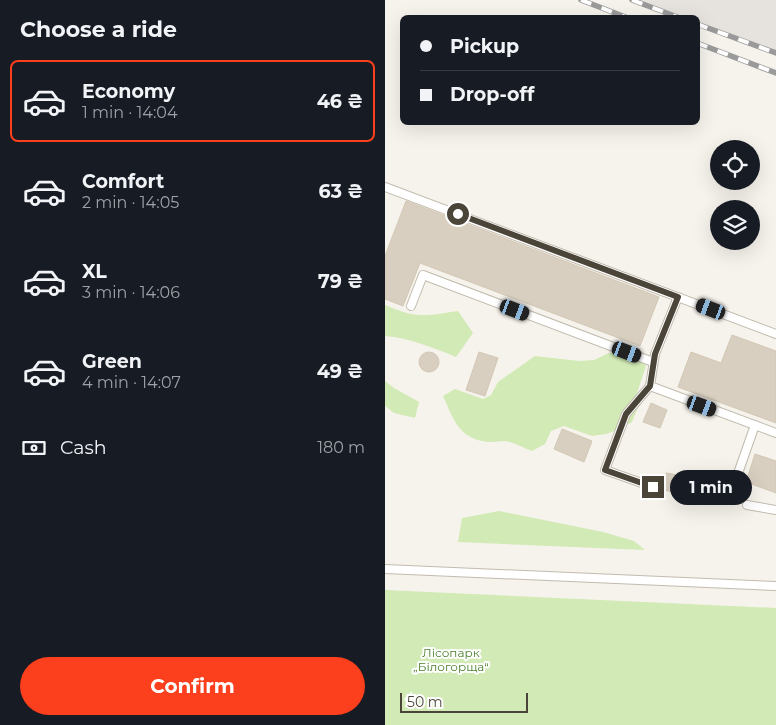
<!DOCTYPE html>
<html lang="en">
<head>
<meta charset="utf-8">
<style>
  :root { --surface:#171b24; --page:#20242c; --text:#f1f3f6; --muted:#9ea1a6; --line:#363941; --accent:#fc3f1d }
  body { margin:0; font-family:Montserrat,sans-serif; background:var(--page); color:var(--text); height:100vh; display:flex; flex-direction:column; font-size:19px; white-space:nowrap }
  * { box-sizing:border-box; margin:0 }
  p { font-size:16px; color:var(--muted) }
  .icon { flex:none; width:28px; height:28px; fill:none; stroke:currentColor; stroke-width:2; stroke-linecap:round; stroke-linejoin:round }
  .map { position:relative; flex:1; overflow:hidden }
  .sheet { display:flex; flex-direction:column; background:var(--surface); width:385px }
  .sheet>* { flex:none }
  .banner { position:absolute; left:15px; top:15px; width:300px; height:110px; border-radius:8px; box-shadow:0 5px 20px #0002; display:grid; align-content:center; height:110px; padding:0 20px; background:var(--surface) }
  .tools { position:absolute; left:325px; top:140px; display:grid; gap:10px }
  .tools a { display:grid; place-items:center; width:50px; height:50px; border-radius:50%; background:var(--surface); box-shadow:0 5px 20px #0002; font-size:25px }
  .scale { position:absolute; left:15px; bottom:12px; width:128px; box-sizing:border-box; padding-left:5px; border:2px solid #4b4439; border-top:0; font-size:14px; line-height:18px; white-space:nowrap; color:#4b4439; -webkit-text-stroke:4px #fff; paint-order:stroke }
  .end { position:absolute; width:22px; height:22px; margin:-11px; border:6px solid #4b4439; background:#fff; box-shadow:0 0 0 2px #fff }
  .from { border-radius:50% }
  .bubble { position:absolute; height:35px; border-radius:18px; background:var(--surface); box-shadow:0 5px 20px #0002; font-size:16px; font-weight:700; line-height:35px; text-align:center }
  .car { position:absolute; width:15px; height:30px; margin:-15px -8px; border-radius:6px; box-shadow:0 0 4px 1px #0007; background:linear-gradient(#222 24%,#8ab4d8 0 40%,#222 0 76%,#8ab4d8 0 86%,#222 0) }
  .banner b { display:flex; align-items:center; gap:18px; height:48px; font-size:19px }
  .banner b+b { border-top:1px solid var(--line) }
  .banner i { width:12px; height:12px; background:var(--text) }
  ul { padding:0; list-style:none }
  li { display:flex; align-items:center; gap:15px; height:82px; margin:0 10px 8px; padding:0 10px; border:2px solid transparent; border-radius:8px }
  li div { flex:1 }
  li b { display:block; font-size:19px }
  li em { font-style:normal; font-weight:700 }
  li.current { border-color:var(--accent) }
  li>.icon { width:45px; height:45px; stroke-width:1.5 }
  h2 { padding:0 20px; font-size:22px; line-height:60px }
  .pay { display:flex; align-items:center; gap:12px; height:55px; padding:0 20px; font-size:19px }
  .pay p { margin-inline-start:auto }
  .primary-button { display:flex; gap:10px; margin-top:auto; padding:10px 20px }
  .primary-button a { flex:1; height:58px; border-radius:30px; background:var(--accent); color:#fff; font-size:20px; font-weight:700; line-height:58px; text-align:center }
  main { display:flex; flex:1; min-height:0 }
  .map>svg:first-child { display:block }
  .industrial { fill:#e6e2dd }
  .green { fill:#d2eab5 }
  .building { fill:#d8cfc1; stroke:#d3c7b4 }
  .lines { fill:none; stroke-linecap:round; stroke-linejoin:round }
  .lane-casing { stroke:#c2bbae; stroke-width:10 }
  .lane { stroke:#fff; stroke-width:8 }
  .rail-casing { stroke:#9a9a9a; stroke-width:5.5 }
  .rail { stroke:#fff; stroke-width:4; stroke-dasharray:11; stroke-linecap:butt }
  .route { stroke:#4b4439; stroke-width:6 }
  .labels { text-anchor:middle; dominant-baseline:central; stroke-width:4; stroke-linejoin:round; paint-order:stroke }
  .park-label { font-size:12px; fill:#4a7f2a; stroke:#fff }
</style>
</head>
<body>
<main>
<section class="sheet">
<h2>Choose a ride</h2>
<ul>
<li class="current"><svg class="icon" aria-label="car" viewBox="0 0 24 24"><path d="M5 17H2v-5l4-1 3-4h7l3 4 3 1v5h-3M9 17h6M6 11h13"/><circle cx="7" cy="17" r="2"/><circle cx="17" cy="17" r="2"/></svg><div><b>Economy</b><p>1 min · 14:04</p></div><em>46 ₴</em></li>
<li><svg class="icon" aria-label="car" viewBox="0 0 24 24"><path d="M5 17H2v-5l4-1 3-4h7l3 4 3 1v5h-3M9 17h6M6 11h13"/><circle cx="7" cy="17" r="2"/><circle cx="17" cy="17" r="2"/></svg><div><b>Comfort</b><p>2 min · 14:05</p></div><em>63 ₴</em></li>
<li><svg class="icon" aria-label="car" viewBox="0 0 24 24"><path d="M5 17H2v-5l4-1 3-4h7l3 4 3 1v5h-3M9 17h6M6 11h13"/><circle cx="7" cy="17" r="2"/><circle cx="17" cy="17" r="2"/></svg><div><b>XL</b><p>3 min · 14:06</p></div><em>79 ₴</em></li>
<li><svg class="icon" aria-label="car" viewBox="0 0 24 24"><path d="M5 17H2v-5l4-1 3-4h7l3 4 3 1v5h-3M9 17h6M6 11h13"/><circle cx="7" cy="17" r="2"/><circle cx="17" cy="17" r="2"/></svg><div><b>Green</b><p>4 min · 14:07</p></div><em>49 ₴</em></li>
</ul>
<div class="pay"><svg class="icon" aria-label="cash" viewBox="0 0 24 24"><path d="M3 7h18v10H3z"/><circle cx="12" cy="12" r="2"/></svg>Cash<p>180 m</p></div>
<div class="primary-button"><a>Confirm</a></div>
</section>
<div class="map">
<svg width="391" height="725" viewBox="0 0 391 725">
  <rect width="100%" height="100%" fill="#f6f3ec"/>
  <path class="industrial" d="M252 0H391V52L313 23 312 18 299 17Z"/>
  <g class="green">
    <path d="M0 305C32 319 41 316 73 311L88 333 71 357C49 348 25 338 0 336Z"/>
    <path d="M238 352 252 354 261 366 252 393 253 407 247 422 235 429 221 434 207 436 179 426 166 431 160 444 147 451C139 448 130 443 121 441 116 441 111 442 105 442 75 440 69 421 58 396L70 389 98 399 106 395 113 382 150 356 194 361 209 360 224 353Z"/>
    <path d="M0 381 9 388 34 402 30 418 9 413 0 406Z"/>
    <path d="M114 511 218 532 249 541 260 550 73 542 77 518Z"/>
    <path d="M0 590 391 608V725H0Z"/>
  </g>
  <g class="building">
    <path d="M21 201 274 297 255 346 35 263 18 306 0 299V256Z"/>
    <path d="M347 335 391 351V423L293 387 306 352 336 363Z"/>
    <circle cx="44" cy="362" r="10"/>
    <path d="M94 352 113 358 100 396 81 390Z"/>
    <path d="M266 403 282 410 275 428 258 422Z"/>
    <path d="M177 429 207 441 199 462 169 449Z"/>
    <path d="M370 454 391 461V493L361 482Z"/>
    <path d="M281 473 304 477 301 494 278 490Z"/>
  </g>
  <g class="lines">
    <g class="lane-casing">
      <g id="lane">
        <path d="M0 187 391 334"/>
        <path d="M293 297 270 354 265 386 391 433"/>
        <path d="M26 306 38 275 268 362"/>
        <path d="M265 386 241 414 220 470 268 487"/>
        <path d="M317 481 343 488 351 479 370 425"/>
        <path d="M362 505 391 510"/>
        <path d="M0 569 391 586"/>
      </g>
    </g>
    <use href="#lane" class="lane"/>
    <g class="rail-casing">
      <g id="rail">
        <path d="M196 0 243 18"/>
        <path d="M247 0 295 18"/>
        <path d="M312 24 391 53"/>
        <path d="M312 43 391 73"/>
      </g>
    </g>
    <use href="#rail" class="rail"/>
  </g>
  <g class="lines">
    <path class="route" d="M73 214 293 297 270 354 265 386 241 414 220 470 268 487"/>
  </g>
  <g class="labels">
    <g class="park-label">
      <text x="66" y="652">Лісопарк<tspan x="66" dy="14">„Білогорща“</tspan></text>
    </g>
  </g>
</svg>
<div class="tools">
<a><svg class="icon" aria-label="locate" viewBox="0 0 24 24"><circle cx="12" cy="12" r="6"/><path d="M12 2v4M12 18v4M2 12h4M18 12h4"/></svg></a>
<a><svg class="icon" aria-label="layers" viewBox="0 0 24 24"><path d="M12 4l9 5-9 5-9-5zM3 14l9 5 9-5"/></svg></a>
</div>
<div class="scale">50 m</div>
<i class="end from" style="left:73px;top:214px"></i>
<i class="end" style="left:268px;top:487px"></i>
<div class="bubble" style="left:285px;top:470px;width:82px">1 min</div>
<i class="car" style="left:326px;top:309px;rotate:291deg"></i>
<i class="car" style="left:130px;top:310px;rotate:111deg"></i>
<i class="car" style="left:242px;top:352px;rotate:111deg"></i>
<i class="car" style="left:317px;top:406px;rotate:110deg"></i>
<div class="banner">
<b><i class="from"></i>Pickup</b>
<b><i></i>Drop-off</b>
</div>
</div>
</main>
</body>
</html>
